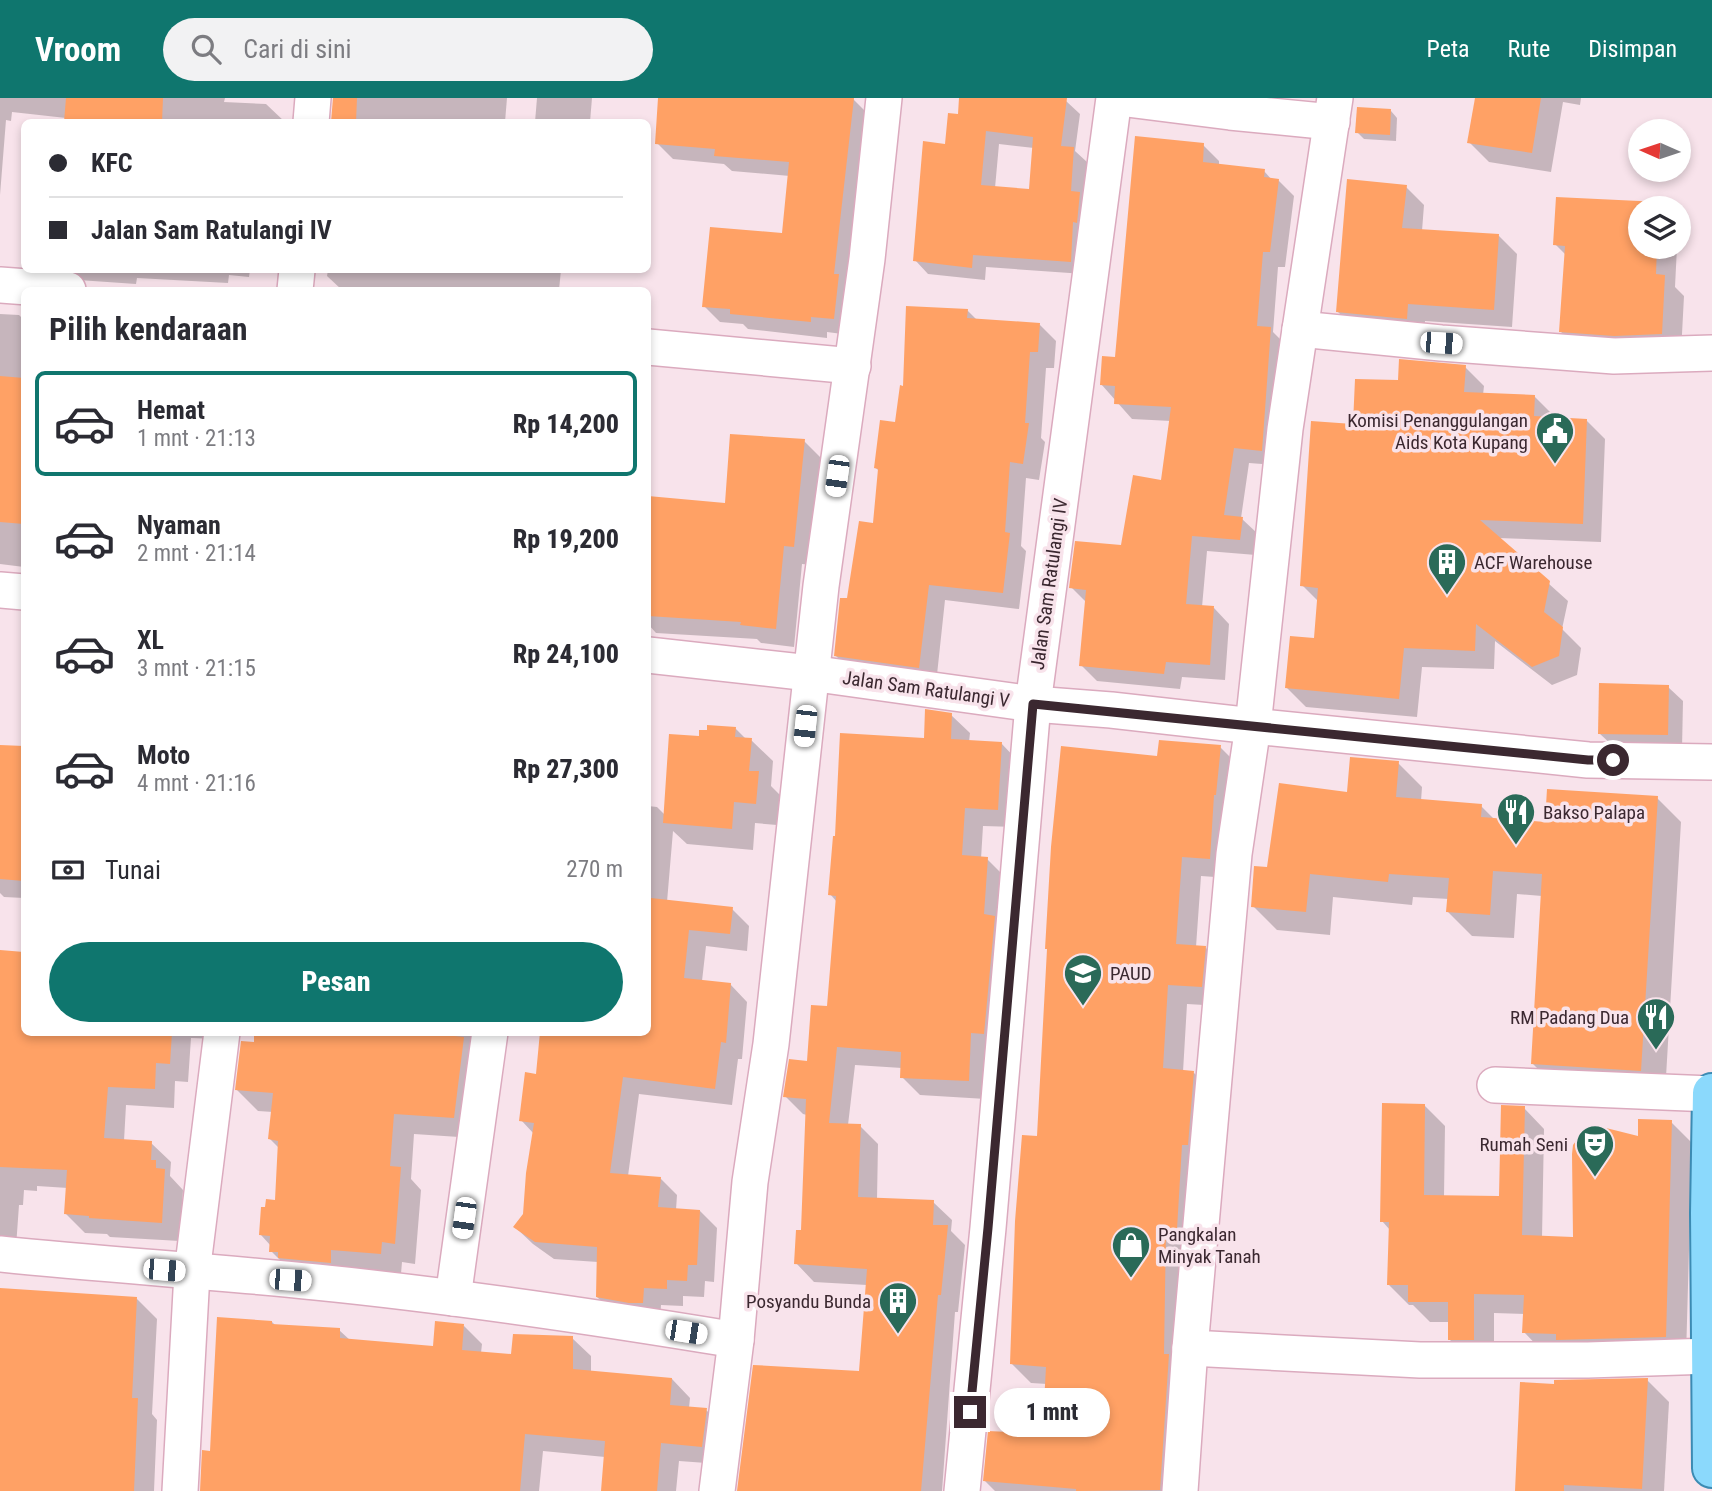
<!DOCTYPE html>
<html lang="id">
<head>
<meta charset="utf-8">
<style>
  :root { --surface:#fff; --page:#f2f2f3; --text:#2b2b33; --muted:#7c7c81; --line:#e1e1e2; --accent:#0f766e }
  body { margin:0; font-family:"Roboto Condensed",sans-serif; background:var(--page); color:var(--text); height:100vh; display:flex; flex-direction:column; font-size:26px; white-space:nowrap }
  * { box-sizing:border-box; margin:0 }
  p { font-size:23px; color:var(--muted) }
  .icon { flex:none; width:38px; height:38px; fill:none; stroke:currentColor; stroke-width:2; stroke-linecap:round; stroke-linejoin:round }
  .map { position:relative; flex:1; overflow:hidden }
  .panel { position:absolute; left:21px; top:189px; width:630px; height:749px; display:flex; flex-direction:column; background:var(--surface); border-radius:10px; box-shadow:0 4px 10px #0003 }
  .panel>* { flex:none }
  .banner { position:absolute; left:21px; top:21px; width:630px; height:154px; border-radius:10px; box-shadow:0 4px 10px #0003; display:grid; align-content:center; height:154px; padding:0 28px; background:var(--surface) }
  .needle { width:46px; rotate:273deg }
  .controls { position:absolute; left:1628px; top:21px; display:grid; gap:14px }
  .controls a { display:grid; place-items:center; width:63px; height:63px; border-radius:50%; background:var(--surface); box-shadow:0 4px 10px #0003; font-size:35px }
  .end { position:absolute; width:32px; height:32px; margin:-16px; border:9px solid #3b2830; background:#fff; box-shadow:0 0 0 4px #fff }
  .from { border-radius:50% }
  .bubble { position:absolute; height:49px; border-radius:24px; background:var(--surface); box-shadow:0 4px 10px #0003; font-size:23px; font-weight:800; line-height:49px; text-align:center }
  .car { position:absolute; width:21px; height:42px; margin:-21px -10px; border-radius:9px; box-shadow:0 0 5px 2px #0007; background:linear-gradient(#fff 24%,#345 0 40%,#fff 0 76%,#345 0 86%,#fff 0) }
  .banner b { display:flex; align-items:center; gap:24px; height:66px; font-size:26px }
  .banner b+b { border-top:2px solid var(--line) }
  .banner i { width:18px; height:18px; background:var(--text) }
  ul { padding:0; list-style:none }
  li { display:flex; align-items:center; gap:21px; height:105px; margin:0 14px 10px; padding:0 14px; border:4px solid transparent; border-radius:10px }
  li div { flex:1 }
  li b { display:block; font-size:26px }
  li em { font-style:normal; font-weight:800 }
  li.on { border-color:var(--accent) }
  li>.icon { width:63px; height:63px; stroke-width:1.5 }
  h2 { padding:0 28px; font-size:32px; line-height:84px }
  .pay { display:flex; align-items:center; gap:18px; height:77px; padding:0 28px; font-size:26px }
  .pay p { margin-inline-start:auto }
  .primary-button { display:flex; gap:14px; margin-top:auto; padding:14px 28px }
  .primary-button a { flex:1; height:80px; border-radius:42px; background:var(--accent); color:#fff; font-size:28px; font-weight:800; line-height:80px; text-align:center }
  header { display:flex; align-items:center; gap:42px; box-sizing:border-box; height:98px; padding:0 35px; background:var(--accent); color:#fff }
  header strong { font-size:33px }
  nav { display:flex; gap:38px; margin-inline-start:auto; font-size:24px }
  .search { width:490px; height:63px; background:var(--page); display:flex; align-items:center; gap:18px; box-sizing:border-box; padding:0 24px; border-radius:38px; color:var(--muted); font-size:26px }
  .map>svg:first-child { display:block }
  .shadow { fill:#0003; fill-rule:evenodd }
  .building { fill:#ffa165; fill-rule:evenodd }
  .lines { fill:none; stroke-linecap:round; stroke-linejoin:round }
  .minor-casing { stroke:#dbaabe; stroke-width:38 }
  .major-casing { stroke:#3c8bb3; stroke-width:42 }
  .minor { stroke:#fff; stroke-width:35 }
  .major { stroke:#8bd9fc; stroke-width:38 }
  .route { stroke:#3b2830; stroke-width:9 }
  .labels { text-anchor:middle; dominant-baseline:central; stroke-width:7; stroke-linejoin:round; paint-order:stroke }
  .poi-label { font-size:19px; fill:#3b2830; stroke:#f8e3eb; text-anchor:end }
  .street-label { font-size:19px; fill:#3b2830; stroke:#f8e3eb }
</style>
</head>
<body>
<header>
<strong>Vroom</strong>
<div class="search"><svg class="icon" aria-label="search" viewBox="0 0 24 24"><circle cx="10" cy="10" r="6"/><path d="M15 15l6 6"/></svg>Cari di sini</div>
<nav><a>Peta</a><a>Rute</a><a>Disimpan</a></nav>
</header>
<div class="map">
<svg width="1712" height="1393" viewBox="0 0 1712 1393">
  <rect width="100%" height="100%" fill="#f8e3eb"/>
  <g class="shadow">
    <path d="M0 0H225L224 4 266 6 285 24H65L66 20 12 14 11 23 6 22 0 97Z"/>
    <path d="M334 0H507L505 24H333Z"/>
    <path d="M537 0H592L590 24H535Z"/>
    <path d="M660 0H845L853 1 869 17 850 237 827 234V240L748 231 743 226 720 224 704 208 784 137 790 78 732 73 724 66 673 61 657 45Z"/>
    <path d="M961 0H1048L1066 3 1080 16 1075 53 1087 64 1084 176 986 169 985 182 928 176 915 162 947 48 959 18ZM999 46 1034 50 1031 92 995 90Z"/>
    <path d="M1476 0H1581L1580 7 1563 4 1551 74 1489 64 1469 44Z"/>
    <path d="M1391 13 1397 20 1396 43 1364 41 1357 34Z"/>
    <path d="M1203 47 1219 63V68L1264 73 1272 82H1278L1294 98 1285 169H1278L1273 234 1286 247 1277 367 1249 365 1241 420 1258 436 1256 457 1207 453 1202 509 1214 510 1229 526 1225 582 1182 579 1180 591 1097 583 1081 567 1087 505 1071 489 1123 449 1163 384 1171 323 1132 321 1101 286 1117 261Z"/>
    <path d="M1406 89 1424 107 1422 133 1499 138 1517 156 1512 229 1425 223 1424 238 1356 232 1338 214Z"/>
    <path d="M1558 101 1659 105 1664 110H1640V149H1677L1675 189 1684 198 1681 255 1580 252 1560 233 1566 157 1555 146Z"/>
    <path d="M54 172H250L249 179 229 177 228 185 137 180 136 186 64 181Z"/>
    <path d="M328 172H561L559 192H342L327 178Z"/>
    <path d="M967 212 977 222 1040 227 1056 243 1054 270H1046L1041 340 1045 344 1039 382 1026 380 1021 448 1026 453 1019 511 945 502 936 586 852 574 835 557 848 502 874 427 880 374 876 370 897 326 905 290Z"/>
    <path d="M0 216 19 217 24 222V469L0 466Z"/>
    <path d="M1465 269 1484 288 1483 297 1534 298 1553 317V321L1586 322 1605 341 1601 444 1498 440 1568 503 1562 531 1581 550 1577 577 1552 587 1495 543 1494 571 1422 569 1417 619 1306 609 1287 590 1316 542 1319 504 1302 487 1355 328 1400 284Z"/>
    <path d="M804 343 823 362 813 467 802 466 794 549 761 545 757 541 656 535 648 526V400L726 407Z"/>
    <path d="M1668 589 1683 603 1682 651 1614 649 1599 635Z"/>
    <path d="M951 617 970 635 969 644 1001 645 1019 664 1016 729 983 728 981 761H987L1005 779 986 1001 920 997 902 979V970L855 967 848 1027 860 1028 878 1046 877 1101 933 1104 952 1122 951 1133 965 1147 958 1214H955L942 1393H739L861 1275 867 1187 814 1184 796 1165 802 1134 807 1017 803 1016 785 998 808 965 828 910 837 804 830 796 926 641Z"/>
    <path d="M735 630 746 641 751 642 773 663 771 688 780 697 777 727 755 725 753 752 687 746 673 733 667 804 732 811 749 828 747 853 706 848 702 883 730 886 747 904 742 961H738L732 1007 639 996 628 1078 660 1080 677 1097 676 1112 700 1113 717 1130 714 1184 705 1183 704 1199 683 1198V1208L661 1207 660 1221 615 1216 597 1199 598 1164 554 1161 533 1146 515 1129 524 1117 534 1036 521 1022 537 978 648 934V708L657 709 665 717 700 639Z"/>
    <path d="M0 648 24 650V800L4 799 0 795Z"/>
    <path d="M1220 649 1240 669 1229 780 1201 778 1196 849H1205L1224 869 1221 908 1187 906 1183 974 1194 975 1213 994 1180 1393H995L985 1383 1010 1336 1044 1325 1047 1286 1031 1285 1012 1266 1039 1040 1159 660Z"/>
    <path d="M1398 665 1422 689 1421 703 1481 708 1495 722 1547 726 1657 700 1681 724 1665 996 1557 990 1533 966 1542 798 1517 796 1514 840 1472 838 1448 814 1449 801 1413 799 1412 807 1333 799 1330 837 1277 832 1253 808 1269 771 1348 696Z"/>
    <path d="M0 854 24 856V934H218L217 941 191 940 188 984 175 983 174 1010 126 1007 124 1043 151 1045 171 1064 170 1078 183 1092 180 1143 110 1139 107 1136 85 1135 66 1116 68 1090 37 1088V1093L24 1092 23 1107H19L16 1149 0 1148Z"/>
    <path d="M256 934H493L474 1040 414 1036 411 1081 421 1092 415 1166 402 1164 401 1176 352 1172 292 1174 271 1153V1148L261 1137 277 1103 280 1051 270 1041 273 1014 258 1013 237 992 255 946Z"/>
    <path d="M1424 1007 1445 1028 1444 1099 1501 1100 1524 1010 1544 1031 1542 1140 1575 1141 1639 1040 1671 1024 1692 1045 1686 1259 1544 1255 1524 1234 1525 1216 1494 1215V1262H1470L1449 1241V1224H1430L1413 1207H1409L1389 1187 1390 1132 1382 1123Z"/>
    <path d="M137 1201 157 1221 152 1316 157 1322 154 1393H0V1215Z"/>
    <path d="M272 1224 276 1228 339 1232 351 1243 434 1249 464 1228 482 1246 481 1255 513 1258 572 1240 591 1258V1274L672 1281 690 1300 689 1310 706 1312 725 1330 720 1366 679 1363 676 1393H610L605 1359 543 1353 539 1393H202L212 1354Z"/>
    <path d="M1647 1282 1669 1304 1664 1393H1516L1556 1288Z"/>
  </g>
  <g class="building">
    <path d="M66 0H163L162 24H64Z"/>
    <path d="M333 0H357L356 24H331Z"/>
    <path d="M658 0H854L834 176H839L834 221 811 219V224L730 216V211L702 209 710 129 782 135 789 64 714 58 715 51 655 46Z"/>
    <path d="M959 0H1067L1061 48 1074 49 1071 93 1080 94 1077 125 1073 124 1071 164 973 157 972 170 913 163 923 43 945 46 948 15 958 16ZM986 33 1033 39 1029 91 981 87Z"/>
    <path d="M1475 0H1541L1532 55 1467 45Z"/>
    <path d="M1357 9 1391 11 1390 37 1355 35Z"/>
    <path d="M1135 38 1204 45 1203 64 1265 71 1264 79 1279 81 1270 154H1263L1257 228 1271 229 1262 353 1234 350 1224 417 1243 419 1240 442 1192 438 1186 506 1214 508 1210 567 1166 564 1164 576 1079 568 1086 492 1069 490 1075 443 1121 447 1133 377 1161 382 1171 309 1114 306 1115 288 1100 287 1102 258 1115 259Z"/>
    <path d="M1347 81 1407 87 1402 130 1499 136 1494 212 1408 206 1407 221 1336 214Z"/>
    <path d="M1556 99 1660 104V110H1640V149H1657L1656 176 1665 177 1662 236 1614 238 1559 234 1565 148 1553 147Z"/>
    <path d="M906 208 968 211 967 220 1040 225 1038 254H1030L1025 325H1029L1023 366 1010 364 1005 434 1010 435 1003 495 929 487 919 570 834 558 840 500H847L859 423 873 425 878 371 874 370 880 322 895 324 900 287 903 288Z"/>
    <path d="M1399 261 1466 267 1464 294 1535 297 1534 318 1587 321 1583 426 1480 422 1550 483 1544 514 1563 529 1559 558 1532 569 1476 526 1475 553 1404 550 1399 601 1285 590 1290 538 1314 540 1318 490 1300 488 1311 323 1353 326 1355 281 1398 282Z"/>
    <path d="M0 278 24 280V426L0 424Z"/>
    <path d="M730 336 805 341 794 449 784 448 776 531 740 527 741 524 648 518V398L725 405Z"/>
    <path d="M1599 585 1669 587 1668 637 1598 636Z"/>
    <path d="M925 611 952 615 951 641 1002 644 998 712 965 710 962 757 988 759 984 816 995 818 984 936 971 935 969 983 900 980 901 954 837 949 829 1025 861 1026 858 1099 934 1102 933 1127H948L941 1197H938L921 1393H737L753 1267 859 1273 867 1171 794 1166 796 1132H801L806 1001 783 999 789 961 807 963 811 907 827 908 836 798 828 797 833 738H835L840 635 924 640Z"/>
    <path d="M707 627 736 629 735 639 752 640 749 673H759L756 706 734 704 732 731 663 725 669 636 699 638V632H707Z"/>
    <path d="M1159 642 1221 647 1216 697H1214L1210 761 1182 759 1176 846 1206 848 1202 889 1168 887 1163 970 1194 973 1188 1047H1182L1177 1131 1166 1130 1164 1256H1169L1160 1392 1076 1393V1391L983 1383 988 1333 1009 1334V1321L1043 1323 1046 1269 1010 1266 1015 1123 1022 1037 1037 1038 1047 851H1045L1051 749 1061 648 1157 658Z"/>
    <path d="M0 647 24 648V783L0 781Z"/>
    <path d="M1350 659 1399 663 1396 699 1482 706 1481 719 1545 724 1547 691 1658 698 1641 973 1531 966 1542 776 1493 773 1490 817 1446 814 1449 780 1389 776 1388 784 1310 776 1306 814 1251 809 1254 768 1267 769 1279 685 1347 694Z"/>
    <path d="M651 800 733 809 730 836 689 832 684 880 731 885 726 945 721 944 715 991 623 979 610 1075 661 1079 658 1109 700 1112 697 1167H688L687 1183 667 1182V1191L644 1190 643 1205H629L596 1199 597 1149 535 1144 513 1129 523 1116 526 1075 534 1025 519 1023 525 974 536 976 540 934H648V832Z"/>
    <path d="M0 852 24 854V934H172L170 966 156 965 155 991 108 989 104 1040 152 1043 151 1062H156V1070L165 1071 162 1125 89 1120V1118L64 1116 67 1072 0 1069Z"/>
    <path d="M254 934H445V937L464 939 454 1020 394 1016 390 1068 401 1069 395 1146 382 1144 381 1156 331 1152V1165L278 1160V1154H269L270 1138 259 1137 261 1109H265L266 1101 275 1102 278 1043 268 1041 273 995 235 992 241 943 254 944Z"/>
    <path d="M1382 1005 1425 1006 1424 1097 1499 1098 1501 1007 1525 1008 1522 1137 1573 1139 1572 1056 1573 1047 1581 1036 1591 1030 1602 1029 1638 1038V1021L1672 1022 1666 1239 1556 1242V1236L1522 1235 1524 1197 1474 1196V1242H1448V1204H1408V1187H1387L1389 1124H1380Z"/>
    <path d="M0 1190 137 1199 132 1300H138L134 1393H0Z"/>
    <path d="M217 1219 272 1223V1226L340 1230V1240L433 1248 435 1223 464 1226 462 1252 511 1256 513 1236 573 1238V1271L672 1280 670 1307 707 1310 702 1349 661 1345 657 1393H601L605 1343 525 1336 520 1393H200L202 1352 210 1353Z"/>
    <path d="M1648 1280 1642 1391 1564 1387V1393H1515L1520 1284 1554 1286V1282Z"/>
  </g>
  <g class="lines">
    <g class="minor-casing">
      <g id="minor">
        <path d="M1119 0 1230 14 1332 24"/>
        <path d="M311 24 313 0"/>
        <path d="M0 187 68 192"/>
        <path d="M295 192 297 172"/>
        <path d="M1300 231 1441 245 1614 258 1712 255"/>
        <path d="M648 249 853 268"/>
        <path d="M0 492 24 494"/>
        <path d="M648 557 810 575 1033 606 1111 612 1253 628 1588 662 1712 664"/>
        <path d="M1495 987 1712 996"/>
        <path d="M0 1156C105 1167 211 1173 316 1184 457 1198 596 1219 736 1242"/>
        <path d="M453 1200 490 934"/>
        <path d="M1190 1250 1420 1262H1588L1711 1258"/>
        <path d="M180 1393 192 1175 222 934"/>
        <path d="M717 1393 736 1242 750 1084 771 946 821 488 867 161 884 0"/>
        <path d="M962 1393 988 1130 1033 606 1114 0"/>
        <path d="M1180 1393 1190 1250 1234 756 1253 628 1285 331 1335 0"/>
      </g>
    </g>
    <g class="major-casing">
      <path id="major" d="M1712 995 1710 1115 1712 1370"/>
    </g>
    <use href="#minor" class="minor"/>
    <use href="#major" class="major"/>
  </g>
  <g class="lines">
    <path class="route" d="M970 1314 988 1130 1033 606 1588 662H1613"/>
  </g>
  <defs>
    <g id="civic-pin" transform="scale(2.0125)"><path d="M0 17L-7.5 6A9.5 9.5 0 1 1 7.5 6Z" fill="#2a6a58" stroke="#f8e3eb"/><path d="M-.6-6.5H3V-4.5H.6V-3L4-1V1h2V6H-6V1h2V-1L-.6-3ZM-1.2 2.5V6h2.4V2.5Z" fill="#fff"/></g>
    <g id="building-pin" transform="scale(2.0125)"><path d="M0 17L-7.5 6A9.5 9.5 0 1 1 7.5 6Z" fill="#2a6a58" stroke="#f8e3eb"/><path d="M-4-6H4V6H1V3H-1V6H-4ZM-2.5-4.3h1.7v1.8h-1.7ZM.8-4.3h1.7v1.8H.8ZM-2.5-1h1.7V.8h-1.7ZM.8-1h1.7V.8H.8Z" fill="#fff"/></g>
    <g id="restaurant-pin" transform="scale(2.0125)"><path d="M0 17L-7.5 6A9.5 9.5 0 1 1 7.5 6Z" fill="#2a6a58" stroke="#f8e3eb"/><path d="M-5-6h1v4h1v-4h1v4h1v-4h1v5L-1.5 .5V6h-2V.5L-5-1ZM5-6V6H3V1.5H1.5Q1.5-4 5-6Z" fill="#fff"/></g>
    <g id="school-pin" transform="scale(2.0125)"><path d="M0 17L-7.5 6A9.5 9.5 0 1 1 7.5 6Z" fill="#2a6a58" stroke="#f8e3eb"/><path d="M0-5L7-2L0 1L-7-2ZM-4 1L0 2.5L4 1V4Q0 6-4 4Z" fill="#fff"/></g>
    <g id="theatre-pin" transform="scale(2.0125)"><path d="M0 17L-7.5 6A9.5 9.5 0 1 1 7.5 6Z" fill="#2a6a58" stroke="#f8e3eb"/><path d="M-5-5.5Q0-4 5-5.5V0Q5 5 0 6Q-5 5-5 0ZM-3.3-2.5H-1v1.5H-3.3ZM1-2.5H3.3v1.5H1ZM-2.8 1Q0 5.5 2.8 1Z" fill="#fff"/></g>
    <g id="shop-pin" transform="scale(2.0125)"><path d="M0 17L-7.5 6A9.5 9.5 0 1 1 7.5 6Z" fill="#2a6a58" stroke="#f8e3eb"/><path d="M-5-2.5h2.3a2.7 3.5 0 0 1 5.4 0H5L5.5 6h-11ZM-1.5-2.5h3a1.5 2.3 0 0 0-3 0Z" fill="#fff"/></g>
  </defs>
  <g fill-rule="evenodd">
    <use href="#civic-pin" x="1555" y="333"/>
    <use href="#building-pin" x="1447" y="464"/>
    <use href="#restaurant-pin" x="1516" y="714"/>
    <use href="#school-pin" x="1083" y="875"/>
    <use href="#restaurant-pin" x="1656" y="919"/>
    <use href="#theatre-pin" x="1595" y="1046"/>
    <use href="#shop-pin" x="1131" y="1147"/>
    <use href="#building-pin" x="898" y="1203"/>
  </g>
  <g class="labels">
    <g class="poi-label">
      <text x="1528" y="322">Komisi Penanggulangan<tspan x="1528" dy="22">Aids Kota Kupang</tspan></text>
      <text x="1474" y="464" text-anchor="start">ACF Warehouse</text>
      <text x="1543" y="714" text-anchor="start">Bakso Palapa</text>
      <text x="1110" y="875" text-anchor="start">PAUD</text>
      <text x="1629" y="919">RM Padang Dua</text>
      <text x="1568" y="1046">Rumah Seni</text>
      <text x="1158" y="1136" text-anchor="start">Pangkalan<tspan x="1158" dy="22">Minyak Tanah</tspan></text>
      <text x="871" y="1203">Posyandu Bunda</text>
    </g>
    <g class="street-label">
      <text transform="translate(1049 486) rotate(-82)">Jalan Sam Ratulangi IV</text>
      <text transform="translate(926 591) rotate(8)">Jalan Sam Ratulangi V</text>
    </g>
  </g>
</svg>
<div class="controls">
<a><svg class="needle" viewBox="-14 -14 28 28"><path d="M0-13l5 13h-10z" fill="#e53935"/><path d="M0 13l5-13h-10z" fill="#7c7c81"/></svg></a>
<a><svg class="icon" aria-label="layers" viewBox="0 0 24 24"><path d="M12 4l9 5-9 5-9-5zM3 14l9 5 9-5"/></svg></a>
</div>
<i class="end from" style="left:1613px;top:662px"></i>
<i class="end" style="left:970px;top:1314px"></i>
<div class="bubble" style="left:994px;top:1290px;width:116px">1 mnt</div>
<i class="car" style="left:1441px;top:245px;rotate:94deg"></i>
<i class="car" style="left:837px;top:378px;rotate:188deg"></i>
<i class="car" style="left:805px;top:628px;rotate:186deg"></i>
<i class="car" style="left:464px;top:1120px;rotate:188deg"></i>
<i class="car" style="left:164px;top:1172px;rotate:95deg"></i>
<i class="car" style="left:290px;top:1182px;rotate:94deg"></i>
<i class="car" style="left:686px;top:1234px;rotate:99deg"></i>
<div class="banner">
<b><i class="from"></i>KFC</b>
<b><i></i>Jalan Sam Ratulangi IV</b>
</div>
<section class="panel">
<h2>Pilih kendaraan</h2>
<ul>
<li class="on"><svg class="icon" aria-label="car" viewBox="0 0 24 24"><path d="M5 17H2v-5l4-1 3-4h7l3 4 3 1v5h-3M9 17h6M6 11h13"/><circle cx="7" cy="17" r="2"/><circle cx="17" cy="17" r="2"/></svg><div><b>Hemat</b><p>1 mnt · 21:13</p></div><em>Rp 14,200</em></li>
<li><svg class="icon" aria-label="car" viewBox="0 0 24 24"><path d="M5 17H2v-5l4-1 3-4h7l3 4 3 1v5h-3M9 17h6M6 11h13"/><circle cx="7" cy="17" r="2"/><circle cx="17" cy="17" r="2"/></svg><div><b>Nyaman</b><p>2 mnt · 21:14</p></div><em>Rp 19,200</em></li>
<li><svg class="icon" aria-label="car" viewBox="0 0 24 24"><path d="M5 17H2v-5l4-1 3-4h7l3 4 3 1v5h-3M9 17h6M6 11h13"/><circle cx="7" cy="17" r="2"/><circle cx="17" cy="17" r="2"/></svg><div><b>XL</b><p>3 mnt · 21:15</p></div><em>Rp 24,100</em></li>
<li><svg class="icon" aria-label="car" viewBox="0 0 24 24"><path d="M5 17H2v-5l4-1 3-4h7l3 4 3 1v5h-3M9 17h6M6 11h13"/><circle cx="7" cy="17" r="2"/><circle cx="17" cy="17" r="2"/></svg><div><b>Moto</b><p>4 mnt · 21:16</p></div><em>Rp 27,300</em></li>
</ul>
<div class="pay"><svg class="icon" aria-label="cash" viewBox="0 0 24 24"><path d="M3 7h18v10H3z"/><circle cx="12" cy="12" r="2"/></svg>Tunai<p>270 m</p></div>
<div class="primary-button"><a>Pesan</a></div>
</section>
</div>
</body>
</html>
